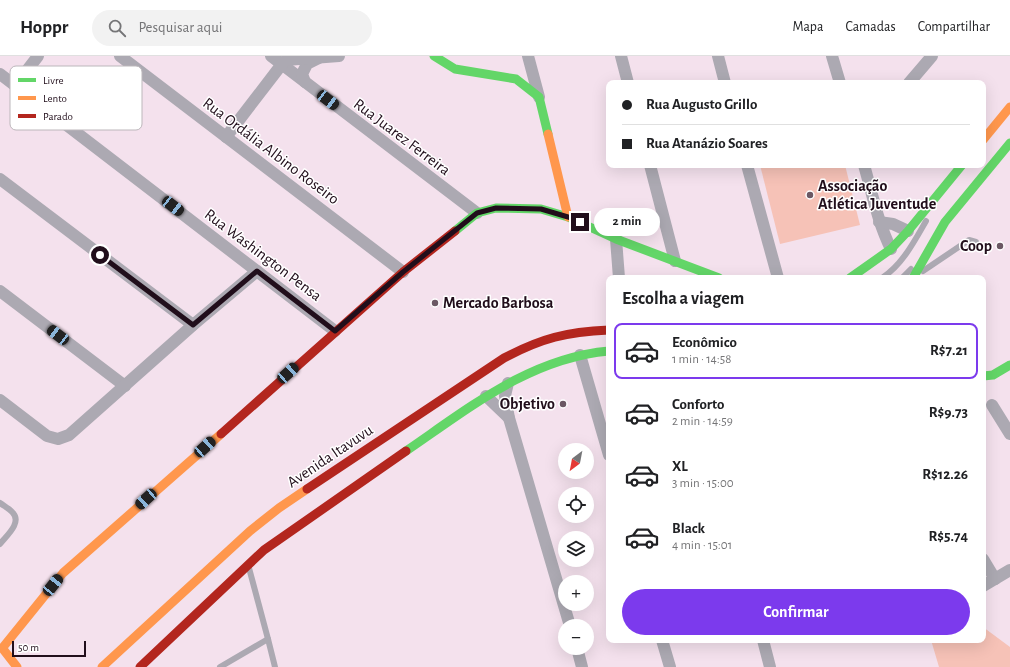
<!DOCTYPE html>
<html lang="pt">
<head>
<meta charset="utf-8">
<style>
  :root { --surface:#fff; --page:#f2f2f2; --text:#202124; --muted:#757577; --line:#e0e0e0; --accent:#7c3aed }
  body { margin:0; font-family:"Alegreya Sans",sans-serif; background:var(--page); color:var(--text); height:100vh; display:flex; flex-direction:column; font-size:15px; white-space:nowrap }
  * { box-sizing:border-box; margin:0 }
  p { font-size:13px; color:var(--muted) }
  .icon { flex:none; width:22px; height:22px; fill:none; stroke:currentColor; stroke-width:2; stroke-linecap:round; stroke-linejoin:round }
  .map { position:relative; flex:1; overflow:hidden }
  .side { position:absolute; left:606px; top:219px; width:380px; height:368px; display:flex; flex-direction:column; background:var(--surface); border-radius:8px; box-shadow:0 4px 16px #0002 }
  .side>* { flex:none }
  .guide { position:absolute; left:606px; top:24px; width:380px; height:88px; border-radius:8px; box-shadow:0 4px 16px #0002; display:grid; align-content:center; height:88px; padding:0 16px; background:var(--surface) }
  .needle { width:26px; rotate:212deg }
  .tools { position:absolute; left:558px; top:387px; display:grid; gap:8px }
  .tools a { display:grid; place-items:center; width:36px; height:36px; border-radius:50%; background:var(--surface); box-shadow:0 4px 16px #0002; font-size:20px }
  .scale { position:absolute; left:12px; bottom:10px; width:74px; box-sizing:border-box; padding-left:4px; border:2px solid #210e1b; border-top:0; font-size:11px; line-height:14px; white-space:nowrap; color:#210e1b; -webkit-text-stroke:3px #fff; paint-order:stroke }
  .end { position:absolute; width:18px; height:18px; margin:-9px; border:5px solid #210e1b; background:#fff; box-shadow:0 0 0 2px #fff }
  .from { border-radius:50% }
  .bubble { position:absolute; height:28px; border-radius:14px; background:var(--surface); box-shadow:0 4px 16px #0002; font-size:13px; font-weight:700; line-height:28px; text-align:center }
  .car { position:absolute; width:12px; height:24px; margin:-12px -6px; border-radius:5px; box-shadow:0 0 3px 1px #0007; background:linear-gradient(#222 24%,#8ab4d8 0 40%,#222 0 76%,#8ab4d8 0 86%,#222 0) }
  .guide b { display:flex; align-items:center; gap:14px; height:38px; font-size:15px }
  .guide b+b { border-top:1px solid var(--line) }
  .guide i { width:10px; height:10px; background:var(--text) }
  ul { padding:0; list-style:none }
  li { display:flex; align-items:center; gap:12px; height:56px; margin:0 8px 6px; padding:0 8px; border:2px solid transparent; border-radius:8px }
  li div { flex:1 }
  li b { display:block; font-size:15px }
  li em { font-style:normal; font-weight:700 }
  li.selected { border-color:var(--accent) }
  li>.icon { width:36px; height:36px; stroke-width:1.5 }
  h2 { padding:0 16px; font-size:18px; line-height:48px }
  .cta { display:flex; gap:8px; margin-top:auto; padding:8px 16px }
  .cta a { flex:1; height:46px; border-radius:24px; background:var(--accent); color:#fff; font-size:16px; font-weight:700; line-height:46px; text-align:center }
  header { display:flex; align-items:center; gap:24px; box-sizing:border-box; height:56px; padding:0 20px; background:var(--surface); border-bottom:1px solid var(--line) }
  header strong { font-size:19px }
  nav { display:flex; gap:22px; margin-inline-start:auto; font-size:14px }
  .search { width:280px; height:36px; background:var(--page); display:flex; align-items:center; gap:10px; box-sizing:border-box; padding:0 14px; border-radius:22px; color:var(--muted); font-size:15px }
  .map>svg:first-child { display:block }
  .green { fill:#f6c2b7 }
  .lines { fill:none; stroke-linecap:round; stroke-linejoin:round }
  .lane { stroke:#aca9b2; stroke-width:6 }
  .street { stroke:#aca9b2; stroke-width:12 }
  .fast { stroke:#63d668; stroke-width:9 }
  .slow { stroke:#ff974d; stroke-width:9 }
  .jam { stroke:#b3261e; stroke-width:9 }
  .route { stroke:#210e1b; stroke-width:5 }
  .poi-dot { fill:#6b5864; stroke:#fff; stroke-width:1.5 }
  .labels { text-anchor:middle; dominant-baseline:central; stroke-width:3; stroke-linejoin:round; paint-order:stroke }
  .street-label { font-size:16px; fill:#210e1b; stroke:#fff }
  .poi-label { font-size:16px; font-weight:bold; fill:#210e1b; stroke:#fff; text-anchor:start }
  .key { fill:#fff; stroke:#bcb7bb; stroke-width:1 }
  .key-label { font-size:11px; fill:#210e1b }
</style>
</head>
<body>
<header>
<strong>Hoppr</strong>
<div class="search"><svg class="icon" aria-label="search" viewBox="0 0 24 24"><circle cx="10" cy="10" r="6"/><path d="M15 15l6 6"/></svg>Pesquisar aqui</div>
<nav><a>Mapa</a><a>Camadas</a><a>Compartilhar</a></nav>
</header>
<div class="map">
<svg width="1010" height="611" viewBox="0 0 1010 611">
  <rect width="100%" height="100%" fill="#f4e1ed"/>
  <g class="green">
    <path d="M760 109H845L860 169 780 188Z"/>
    <path d="M983 571 1010 591V611H939L931 584H983Z"/>
  </g>
  <g class="lines">
    <g class="lane">
      <path d="M923 215 969 184 976 186"/>
      <path d="M882 222C902 209 914 186 926 165"/>
      <path d="M902 222 911 213"/>
      <path d="M0 447C4 450 10 453 13 457 22 467 6 480 0 488"/>
      <path d="M249 512 268 583 275 611"/>
      <path d="M220 611 268 583"/>
    </g>
    <g class="street">
      <path d="M120 0 403 216"/>
      <path d="M271 0 477 157"/>
      <path d="M528 0 539 41"/>
      <path d="M621 0 628 27"/>
      <path d="M718 0 725 27"/>
      <path d="M832 0 840 27"/>
      <path d="M0 18 335 275"/>
      <path d="M305 26 302 18 307 8 319 2"/>
      <path d="M909 27 932 0"/>
      <path d="M15 30 38 0"/>
      <path d="M226 81 282 8 286 4 339 0"/>
      <path d="M650 109 675 205"/>
      <path d="M747 109 778 222"/>
      <path d="M864 109C872 137 878 167 891 193"/>
      <path d="M0 123 193 269"/>
      <path d="M879 166 893 168 908 175"/>
      <path d="M616 183 619 222"/>
      <path d="M0 235 125 330"/>
      <path d="M580 299 609 399"/>
      <path d="M508 327 505 340 509 362 570 570"/>
      <path d="M486 340 509 362"/>
      <path d="M0 344 47 380 58 383 69 379 193 269 257 215"/>
      <path d="M992 349 1010 378"/>
      <path d="M983 503 995 523"/>
      <path d="M983 530 1010 514"/>
      <path d="M662 584 670 611"/>
      <path d="M763 584 770 611"/>
      <path d="M577 592 582 611"/>
    </g>
    <g class="fast">
      <path d="M434 0 455 13 516 23 539 41 548 78"/>
      <path d="M455 175 477 157 496 152 541 153 568 161 616 183 719 222"/>
      <path d="M850 222 891 193 908 175 962 109"/>
      <path d="M913 222 945 166 1010 87"/>
      <path d="M983 320 993 319 1010 309"/>
      <path d="M406 395C469 352 530 302 609 295"/>
    </g>
    <g class="slow">
      <path d="M548 78 568 161"/>
      <path d="M983 84 1010 51"/>
      <path d="M17 611 3 593 4 590 63 517 221 378"/>
      <path d="M102 611 250 475 279 452 307 433"/>
    </g>
    <g class="jam">
      <path d="M221 378 403 216 455 175"/>
      <path d="M307 433 504 302C542 282 566 276 609 274"/>
      <path d="M140 611 264 494 406 395"/>
    </g>
  </g>
  <g class="lines">
    <path class="route" d="M100 199 193 269 257 215 335 275 403 216 477 157 496 152 541 153 568 161 580 166"/>
  </g>
  <g class="poi-dot">
    <circle cx="810" cy="139" r="4"/>
    <circle cx="1000" cy="190" r="4"/>
    <circle cx="435" cy="247" r="4"/>
    <circle cx="563" cy="348" r="4"/>
  </g>
  <g class="labels">
    <g class="street-label">
      <text transform="translate(402 81) rotate(37)">Rua Juarez Ferreira</text>
      <text transform="translate(271 95) rotate(37)">Rua Ordália Albino Roseiro</text>
      <text transform="translate(263 199) rotate(37)">Rua Washington Pensa</text>
      <text transform="translate(330 400) rotate(-34)">Avenida Itavuvu</text>
    </g>
    <g class="poi-label">
      <text x="818" y="130">Associação<tspan x="818" dy="18">Atlética Juventude</tspan></text>
      <text x="992" y="190" text-anchor="end">Coop</text>
      <text x="443" y="247">Mercado Barbosa</text>
      <text x="555" y="348" text-anchor="end">Objetivo</text>
    </g>
  </g>
  <rect x="10" y="10" width="132" height="64" rx="6" class="key"/>
  <rect x="18" y="22" width="18" height="4" fill="#63d668"/>
  <rect x="18" y="40" width="18" height="4" fill="#ff974d"/>
  <rect x="18" y="58" width="18" height="4" fill="#b3261e"/>
  <g class="key-label">
    <text x="43" y="28">Livre</text>
    <text x="43" y="46">Lento</text>
    <text x="43" y="64">Parado</text>
  </g>
</svg>
<div class="tools">
<a><svg class="needle" viewBox="-14 -14 28 28"><path d="M0-13l5 13h-10z" fill="#e53935"/><path d="M0 13l5-13h-10z" fill="#757577"/></svg></a>
<a><svg class="icon" aria-label="locate" viewBox="0 0 24 24"><circle cx="12" cy="12" r="6"/><path d="M12 2v4M12 18v4M2 12h4M18 12h4"/></svg></a>
<a><svg class="icon" aria-label="layers" viewBox="0 0 24 24"><path d="M12 4l9 5-9 5-9-5zM3 14l9 5 9-5"/></svg></a>
<a>+</a>
<a>−</a>
</div>
<div class="scale">50 m</div>
<i class="end from" style="left:100px;top:199px"></i>
<i class="end" style="left:580px;top:166px"></i>
<div class="bubble" style="left:594px;top:152px;width:66px">2 min</div>
<i class="car" style="left:328px;top:44px;rotate:127deg"></i>
<i class="car" style="left:173px;top:150px;rotate:128deg"></i>
<i class="car" style="left:58px;top:279px;rotate:307deg"></i>
<i class="car" style="left:288px;top:317px;rotate:48deg"></i>
<i class="car" style="left:205px;top:391px;rotate:48deg"></i>
<i class="car" style="left:146px;top:443px;rotate:228deg"></i>
<i class="car" style="left:53px;top:529px;rotate:39deg"></i>
<div class="guide">
<b><i class="from"></i>Rua Augusto Grillo</b>
<b><i></i>Rua Atanázio Soares</b>
</div>
<section class="side">
<h2>Escolha a viagem</h2>
<ul>
<li class="selected"><svg class="icon" aria-label="car" viewBox="0 0 24 24"><path d="M5 17H2v-5l4-1 3-4h7l3 4 3 1v5h-3M9 17h6M6 11h13"/><circle cx="7" cy="17" r="2"/><circle cx="17" cy="17" r="2"/></svg><div><b>Econômico</b><p>1 min · 14:58</p></div><em>R$7.21</em></li>
<li><svg class="icon" aria-label="car" viewBox="0 0 24 24"><path d="M5 17H2v-5l4-1 3-4h7l3 4 3 1v5h-3M9 17h6M6 11h13"/><circle cx="7" cy="17" r="2"/><circle cx="17" cy="17" r="2"/></svg><div><b>Conforto</b><p>2 min · 14:59</p></div><em>R$9.73</em></li>
<li><svg class="icon" aria-label="car" viewBox="0 0 24 24"><path d="M5 17H2v-5l4-1 3-4h7l3 4 3 1v5h-3M9 17h6M6 11h13"/><circle cx="7" cy="17" r="2"/><circle cx="17" cy="17" r="2"/></svg><div><b>XL</b><p>3 min · 15:00</p></div><em>R$12.26</em></li>
<li><svg class="icon" aria-label="car" viewBox="0 0 24 24"><path d="M5 17H2v-5l4-1 3-4h7l3 4 3 1v5h-3M9 17h6M6 11h13"/><circle cx="7" cy="17" r="2"/><circle cx="17" cy="17" r="2"/></svg><div><b>Black</b><p>4 min · 15:01</p></div><em>R$5.74</em></li>
</ul>
<div class="cta"><a>Confirmar</a></div>
</section>
</div>
</body>
</html>
